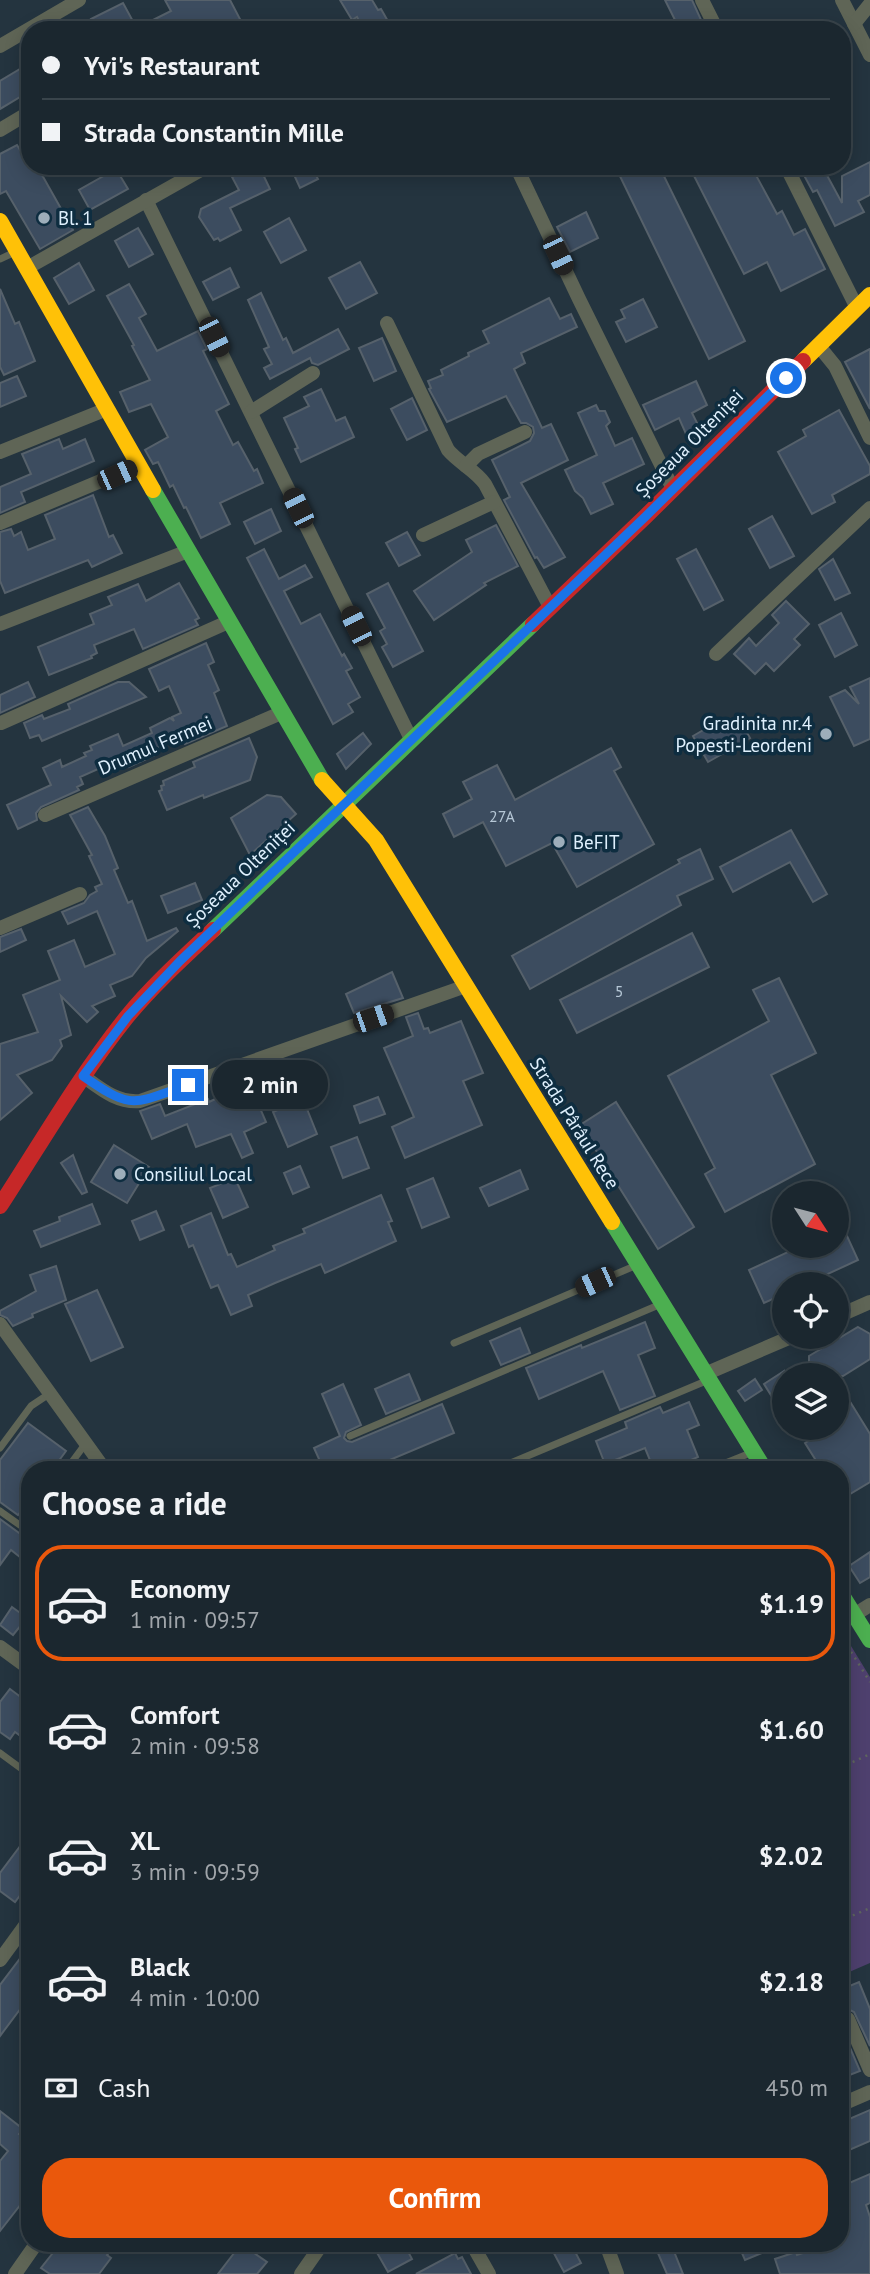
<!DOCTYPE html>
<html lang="en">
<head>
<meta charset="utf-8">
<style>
  :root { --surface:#1b272f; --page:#242f37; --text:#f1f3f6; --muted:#a0a5aa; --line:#39444b; --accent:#ea580c }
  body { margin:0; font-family:"PT Sans",sans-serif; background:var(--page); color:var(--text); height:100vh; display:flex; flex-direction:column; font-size:26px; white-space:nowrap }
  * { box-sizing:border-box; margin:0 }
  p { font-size:23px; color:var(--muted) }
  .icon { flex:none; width:38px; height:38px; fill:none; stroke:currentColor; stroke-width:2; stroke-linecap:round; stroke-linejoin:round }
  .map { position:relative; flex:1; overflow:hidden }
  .drawer { position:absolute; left:21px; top:1461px; width:828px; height:791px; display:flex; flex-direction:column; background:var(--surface); border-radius:28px; box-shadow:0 4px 18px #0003,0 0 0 2px var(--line) }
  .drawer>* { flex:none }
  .banner { position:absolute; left:21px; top:21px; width:830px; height:154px; border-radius:28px; box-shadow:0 4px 18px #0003,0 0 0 2px var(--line); display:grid; align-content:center; height:154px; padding:0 21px; background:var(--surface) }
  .needle { width:46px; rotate:126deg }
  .controls { position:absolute; left:772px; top:1181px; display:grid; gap:14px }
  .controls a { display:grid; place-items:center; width:77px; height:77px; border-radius:50%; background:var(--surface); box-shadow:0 4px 18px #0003,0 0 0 2px var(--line); font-size:35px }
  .end { position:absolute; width:32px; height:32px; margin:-16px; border:9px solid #1a73e8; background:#fff; box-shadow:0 0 0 4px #fff }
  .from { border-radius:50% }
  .bubble { position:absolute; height:49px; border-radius:24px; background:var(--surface); box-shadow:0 4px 18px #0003,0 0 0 2px var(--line); font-size:23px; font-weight:800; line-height:49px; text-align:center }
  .car { position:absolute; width:21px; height:42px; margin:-21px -10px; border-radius:9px; box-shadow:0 0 5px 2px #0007; background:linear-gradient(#222 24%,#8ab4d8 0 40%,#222 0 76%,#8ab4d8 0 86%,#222 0) }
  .banner b { display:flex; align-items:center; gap:24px; height:66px; font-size:26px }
  .banner b+b { border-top:2px solid var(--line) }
  .banner i { width:18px; height:18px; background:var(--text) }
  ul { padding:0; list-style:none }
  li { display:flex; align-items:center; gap:21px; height:116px; margin:0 14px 10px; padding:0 7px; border:4px solid transparent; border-radius:28px }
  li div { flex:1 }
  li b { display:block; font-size:26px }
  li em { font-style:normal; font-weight:800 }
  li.current { border-color:var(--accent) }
  li>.icon { width:63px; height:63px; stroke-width:1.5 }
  h2 { padding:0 21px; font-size:32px; line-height:84px }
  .pay { display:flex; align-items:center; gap:18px; height:77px; padding:0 21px; font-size:26px }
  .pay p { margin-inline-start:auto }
  .action { display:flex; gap:14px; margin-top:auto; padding:14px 21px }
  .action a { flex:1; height:80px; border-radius:28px; background:var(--accent); color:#fff; font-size:28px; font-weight:800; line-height:80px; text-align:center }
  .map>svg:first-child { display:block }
  .green { fill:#4e406e }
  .building { fill:#3c4c5f; stroke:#56616b; stroke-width:2 }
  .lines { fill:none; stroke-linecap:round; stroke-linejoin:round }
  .path { stroke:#5e655e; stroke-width:2.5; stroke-dasharray:2 5; stroke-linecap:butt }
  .lane { stroke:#5f6556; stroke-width:7 }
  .street { stroke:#5f6556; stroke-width:14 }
  .fast { stroke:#4caf50; stroke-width:16 }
  .slow { stroke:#ffc107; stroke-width:16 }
  .jam { stroke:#c62828; stroke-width:16 }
  .route { stroke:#1a73e8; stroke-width:9 }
  .poi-dot { fill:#9eaeba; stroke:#0e2d40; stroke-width:2.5 }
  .labels { text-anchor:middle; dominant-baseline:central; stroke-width:7; stroke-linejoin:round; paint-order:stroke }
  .number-label { font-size:16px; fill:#b6c7d6 }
  .poi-label { font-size:19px; fill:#dff0fd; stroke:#0e2d40; text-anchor:start }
  .street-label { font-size:19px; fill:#dff0fd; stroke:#0e2d40 }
</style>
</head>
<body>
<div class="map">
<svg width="870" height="2274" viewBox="0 0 870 2274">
  <rect width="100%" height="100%" fill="#24343f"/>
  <path class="green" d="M840 1628 870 1677V1963L840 1976Z"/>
  <g class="building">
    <path d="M165 0H230L241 21 225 30H133L171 11Z"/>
    <path d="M340 0H372L378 10 381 9 393 30H364L357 17 352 20Z"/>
    <path d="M665 0H692L702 22 688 30H680Z"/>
    <path d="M123 3 135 25 125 30H97L91 19Z"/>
    <path d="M30 63V91L0 109V81Z"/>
    <path d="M17 145 30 166H37L73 230 40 249 6 191 0 194V154Z"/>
    <path d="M870 162V195L858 201 864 212 835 226 817 190 813 192 799 166H822L842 203V176Z"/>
    <path d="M255 166H259L270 189 230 208 241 230 220 241 218 238 214 240 199 217 201 209 239 190 232 177Z"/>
    <path d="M290 166H311L318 179 300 188Z"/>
    <path d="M615 166H659L745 341 709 359Z"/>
    <path d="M689 166H751L777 214 782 211 794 235 805 229 825 269 781 291 767 262 744 274Z"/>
    <path d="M116 169 128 189 90 210 79 190Z"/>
    <path d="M586 212 598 238 570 252 557 227Z"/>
    <path d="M289 218 306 250 281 263 264 232Z"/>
    <path d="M138 228 153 254 129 267 115 241Z"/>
    <path d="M360 262 377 293 346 309 329 278Z"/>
    <path d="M79 263 94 290 69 304 54 278Z"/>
    <path d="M230 268 239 287 213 300 203 282Z"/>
    <path d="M129 284 146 314 139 318 157 351 198 331 207 349 203 351 229 404 216 411 233 445 238 442 254 471 257 469 263 483 220 503 230 524 201 538 186 507 184 508 173 485 170 487 158 462 153 464 145 450 168 437 151 404 129 412 120 392 150 380 132 346 134 345 107 296Z"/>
    <path d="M0 289 15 324 19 322 35 361 4 375 0 367Z"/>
    <path d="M261 293 283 340 286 338 293 353 338 329 349 349 318 365 312 363 310 358 270 379 264 368 272 364 264 349 269 347 248 300Z"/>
    <path d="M549 298 560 319 571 314 577 327 521 353 525 363 514 369 542 428 551 424 568 460 521 483 565 557 544 568 537 557 535 558 504 500 510 497 492 460 530 441 534 433 533 427 526 423H521L506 396 447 422 429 389 431 388 428 381 443 375 441 370 469 356 468 353 489 343 483 331Z"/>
    <path d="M643 299 657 327 626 342 616 322 625 318 621 310Z"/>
    <path d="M382 338 396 371 374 381 359 348Z"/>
    <path d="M870 349V409L845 362Z"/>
    <path d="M17 376 26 396 0 407V383Z"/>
    <path d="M696 381 707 405 692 413 702 433 690 443 679 418 655 430 643 405Z"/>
    <path d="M321 389 336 421 345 417 354 437 301 462 295 449 298 448 284 418 309 406 304 397Z"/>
    <path d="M412 398 427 430 407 440 391 409Z"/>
    <path d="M596 405 599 411H605L610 422 606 426 615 446 632 438 644 464 603 483 613 504 591 514 583 498 575 491 565 470 597 455 578 413Z"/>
    <path d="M839 410 870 466V474L832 495 835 502 812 514 778 452 806 436 803 430Z"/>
    <path d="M59 439 63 449 85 439 94 461 21 492 25 502 0 513V487L31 474 22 454Z"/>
    <path d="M93 495 109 537 113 535 122 553 92 567 88 560 5 593 0 581V532L11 529 14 536 21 532 28 550 55 539 45 515Z"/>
    <path d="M271 509 281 531 255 544 244 522Z"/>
    <path d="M772 516 794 556 770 568 749 529Z"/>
    <path d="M496 525 518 566 484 583 486 585 434 620 414 591 472 552 466 540Z"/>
    <path d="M407 532 420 555 399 566 386 543Z"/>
    <path d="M264 549 279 579 305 565 312 577 284 591 301 624 320 614 342 656 344 654 352 668 346 671 360 697 348 704 353 712 333 724 247 558Z"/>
    <path d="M696 549 723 600 704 610 677 559Z"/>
    <path d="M833 559 850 593 835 600 819 569Z"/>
    <path d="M179 583 199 618 195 620 198 625 143 649 134 629 94 645 97 653 91 656 92 658 49 675 38 647 94 624 90 614 112 605 108 597 138 584 146 601Z"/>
    <path d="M388 583 423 651 393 667 382 647 387 644 380 631 385 628 367 594Z"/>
    <path d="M786 601 809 624 794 639 800 645 774 671 766 663 755 674 734 654 749 638 756 646 779 623 772 615Z"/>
    <path d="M841 613 857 645 835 657 819 625Z"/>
    <path d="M206 643 214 662 208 665 219 690 214 693 227 726 185 744 181 736 153 750 155 755 129 767 125 757 80 777 83 784 77 787 79 790 41 807 36 813 37 820 18 829 7 805 51 785 43 768 60 760 62 767 86 756 84 753 92 750 90 746 118 734 123 746 152 733 150 728 170 718 174 721 172 717 181 713 169 686 159 691 149 669Z"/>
    <path d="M870 678V739L854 746 830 697 845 690 859 704 850 687Z"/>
    <path d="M28 682 35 697 0 713V695Z"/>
    <path d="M118 682H129L146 697 42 741 39 735 30 738 24 723 42 715 44 719 70 709 68 704Z"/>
    <path d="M739 718 750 738 708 762 693 736 712 725 716 731Z"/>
    <path d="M363 733 371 744 346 769 337 754Z"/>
    <path d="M249 738 257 757 250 780 204 798 203 795 167 810 159 791 162 790 161 786 164 785 163 781 195 767 193 762Z"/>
    <path d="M611 748 621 767 614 771 654 844 577 887 552 843 506 866 483 822 454 837 443 814 472 799 463 782 497 765 515 800Z"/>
    <path d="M267 795 281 797 296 814 250 855 231 818Z"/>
    <path d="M88 807 105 836 118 868 114 870 128 903 132 901 147 941 176 928 178 931 146 958 132 976 110 985 115 996 92 1006 98 1012 87 1022 61 996 71 1035 60 1040 62 1046 52 1060 17 1075 32 1093 0 1120V1044L38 1032 23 995 60 980 48 951 74 940 85 967 115 954 97 911 68 924 62 912 84 903 90 895 97 891 95 887 102 884 89 856 92 855 70 815Z"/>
    <path d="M791 830 827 894 813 902 790 862 733 892 720 867Z"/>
    <path d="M700 849 713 879 677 896 681 905 530 989 512 956 680 863 678 860Z"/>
    <path d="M195 883 202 900 168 913 161 896Z"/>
    <path d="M21 929 26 940 0 952V937Z"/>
    <path d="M692 933 709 967 577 1033 560 1000Z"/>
    <path d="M392 972 403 998 354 1013 346 994Z"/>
    <path d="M779 978 816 1053 771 1075 815 1164 725 1212 705 1174 715 1168 668 1076 769 1021 753 990Z"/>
    <path d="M418 1013 424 1029 428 1028 430 1033 461 1021 483 1073 463 1081 482 1125 405 1158 392 1127 414 1117 384 1048 413 1036 406 1017Z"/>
    <path d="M245 1085 249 1094 253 1092 266 1122 244 1132 253 1153 242 1158 231 1134 196 1147 187 1124 152 1139 140 1111 160 1104 165 1116 208 1099 209 1102Z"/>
    <path d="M378 1097 385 1114 360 1123 354 1106Z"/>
    <path d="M303 1099 317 1134 288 1147 273 1112Z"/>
    <path d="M616 1102 694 1227 658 1249 580 1125Z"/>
    <path d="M357 1137 369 1168 343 1178 331 1147Z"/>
    <path d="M114 1145 149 1167 127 1203 91 1182Z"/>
    <path d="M73 1155 87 1192 82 1194 61 1163Z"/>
    <path d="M300 1166 309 1187 293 1194 284 1173Z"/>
    <path d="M520 1170 528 1189 489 1206 480 1188Z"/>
    <path d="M235 1178 248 1207 223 1218 210 1188Z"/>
    <path d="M433 1178 449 1217 422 1228 407 1189Z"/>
    <path d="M381 1195 392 1221 388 1222 396 1241 325 1273 321 1264 275 1283 248 1295 252 1306 231 1315 218 1285 211 1288 193 1245 189 1247 181 1226 211 1213 228 1255 231 1254 237 1267 275 1250 273 1246 305 1233 303 1229Z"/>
    <path d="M92 1204 100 1224 41 1247 34 1231 60 1221 59 1217Z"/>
    <path d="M156 1211 164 1230 140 1240 132 1221Z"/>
    <path d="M836 1212 858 1260 806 1284H784V1294L764 1303 749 1270 801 1246H836Z"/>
    <path d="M56 1266 66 1300 32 1314 33 1317 13 1326 7 1318 0 1315V1311L36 1291 30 1275Z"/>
    <path d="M97 1290 123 1347 91 1361 65 1304Z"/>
    <path d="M645 1322 655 1348 638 1355 655 1396 620 1410 603 1371 539 1399 526 1368 581 1345 582 1348Z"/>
    <path d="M858 1327 870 1334V1359L843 1376H818L809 1366V1356Z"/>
    <path d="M520 1328 530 1353 501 1365 490 1341Z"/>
    <path d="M784 1371V1416L764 1384Z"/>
    <path d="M409 1374 420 1400 386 1414 375 1389Z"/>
    <path d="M755 1379 762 1390 745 1401 738 1391Z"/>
    <path d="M836 1379 870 1434V1482L840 1500V1470H822L805 1443 830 1428H836V1424L844 1420 836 1406Z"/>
    <path d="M343 1384 361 1425 346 1432 344 1438 347 1441 352 1442 442 1404 454 1433 366 1470H360L358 1465 348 1470H324L314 1448 340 1436 322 1394Z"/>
    <path d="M689 1402 699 1425 687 1430 698 1457 668 1470H654L645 1448 605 1464 596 1441 627 1428 625 1422 660 1407 663 1413Z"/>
    <path d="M28 1423 66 1451 52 1470H30V1499L18 1515 0 1502V1460Z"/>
    <path d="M0 1519 30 1541V1565L11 1550 0 1565Z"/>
    <path d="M870 1552V1577L860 1583 849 1566Z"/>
    <path d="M12 1607 27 1618 13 1635 0 1625Z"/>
    <path d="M10 1689 30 1704V1743L15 1732 10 1739 0 1732V1702Z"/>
    <path d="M30 1833V1882L15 1902 0 1891V1873Z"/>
    <path d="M22 1956 30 1962V1996L0 2036V1985Z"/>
    <path d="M859 1982 870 2009V2046L854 2012 848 2009 841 2012 840 2009V1990Z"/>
    <path d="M842 2029 860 2071 847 2076 840 2060V2030Z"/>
    <path d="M870 2110V2141L840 2154V2123Z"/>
    <path d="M0 2111 23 2129 19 2134 30 2142V2203L25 2199 0 2231V2161L8 2151 0 2144Z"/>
    <path d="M870 2174V2203L866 2205 870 2217V2274H780L775 2259 796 2252 797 2255 830 2244H840V2187Z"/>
    <path d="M60 2244H116L107 2255 111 2258 99 2274H50L41 2268Z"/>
    <path d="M241 2244 267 2262 257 2274H218Z"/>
    <path d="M372 2244H404L412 2259 388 2272Z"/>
    <path d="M549 2244H571L581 2263 564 2272Z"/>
    <path d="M654 2244H671L683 2274H667Z"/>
    <path d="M738 2244H784L745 2260Z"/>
    <path d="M455 2253 458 2259 462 2257 471 2274H416Z"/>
  </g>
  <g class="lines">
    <g class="path">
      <path d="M840 1634 870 1682"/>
      <path d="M840 1768 870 1754"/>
      <path d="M840 1921 870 1908"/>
    </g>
    <g class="lane">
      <path d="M0 259 15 252"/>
      <path d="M454 1343 637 1265"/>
      <path d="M350 1436 661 1304"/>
      <path d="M0 1448 31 1406 49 1394"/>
      <path d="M66 1470 86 1443"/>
      <path d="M494 1470 706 1381"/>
      <path d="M708 1470 753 1452"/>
      <path d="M0 1511 24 1528 30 1520"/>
      <path d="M0 1753 30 1775"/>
    </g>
    <g class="street">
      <path d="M702 0 717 30"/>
      <path d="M842 0 870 55"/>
      <path d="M854 24 870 4"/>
      <path d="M0 46 79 0"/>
      <path d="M0 130 30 112"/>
      <path d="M516 166 579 299 673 489"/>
      <path d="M786 166 857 308"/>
      <path d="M146 200 411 739"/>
      <path d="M27 268 208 166"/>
      <path d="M387 323 448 450C459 463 475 470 485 484L550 607"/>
      <path d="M818 345 835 366 870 438"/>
      <path d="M251 412 313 373"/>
      <path d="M0 452 107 409"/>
      <path d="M466 466 478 454 525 432"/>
      <path d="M0 523 139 465"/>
      <path d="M423 535 494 502"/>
      <path d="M0 624 188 551"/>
      <path d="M716 654 870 508"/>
      <path d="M1 723 228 622"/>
      <path d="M45 815 281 713"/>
      <path d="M0 928 80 894"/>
      <path d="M83 1076C101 1089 117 1103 140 1101L466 986"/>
      <path d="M836 1317 870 1302"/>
      <path d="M0 1324 105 1470"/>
      <path d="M705 1374 791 1337"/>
      <path d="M854 1615 870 1605"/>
      <path d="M0 1647 30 1669"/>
      <path d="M0 1960 30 1919"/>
      <path d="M848 2019 870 2070"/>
      <path d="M840 2105 870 2092"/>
      <path d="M472 2244 489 2274"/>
      <path d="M606 2244 617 2274"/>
      <path d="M15 2274 36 2244"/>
      <path d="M301 2274 322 2244"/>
    </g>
    <g class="fast">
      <path d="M153 490 322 780"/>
      <path d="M213 930 533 624"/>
      <path d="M612 1222 765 1470"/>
      <path d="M840 1592 870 1640"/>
    </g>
    <g class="slow">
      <path d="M0 221 153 490"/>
      <path d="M803 361 870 295"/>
      <path d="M322 780 376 840 612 1222"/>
    </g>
    <g class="jam">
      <path d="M533 624 645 517 803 361"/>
      <path d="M0 1206C41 1143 79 1077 126 1018 152 986 183 958 213 930"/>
    </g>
  </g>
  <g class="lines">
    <path class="route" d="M188 1085C133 1104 133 1111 83 1076L128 1016 180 961 645 517 786 378"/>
  </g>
  <g class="poi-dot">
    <circle cx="44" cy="218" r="7"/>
    <circle cx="826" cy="734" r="7"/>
    <circle cx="559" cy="842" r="7"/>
    <circle cx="120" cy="1174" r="7"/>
  </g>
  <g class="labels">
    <g class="number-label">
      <text x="502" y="816">27A</text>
      <text x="619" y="991">5</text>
    </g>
    <g class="poi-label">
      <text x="58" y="218">Bl. 1</text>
      <text x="812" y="723" text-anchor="end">Gradinita nr.4<tspan x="812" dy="22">Popesti-Leordeni</tspan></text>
      <text x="573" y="842">BeFIT</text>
      <text x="134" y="1174">Consiliul Local</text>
    </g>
    <g class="street-label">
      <text transform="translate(689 443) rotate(-45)">Șoseaua Olteniței</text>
      <text transform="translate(155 745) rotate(-23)">Drumul Fermei</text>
      <text transform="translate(240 874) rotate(-44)">Șoseaua Olteniței</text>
      <text transform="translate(575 1123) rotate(58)">Strada Pârâul Rece</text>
    </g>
  </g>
</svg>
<div class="controls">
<a><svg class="needle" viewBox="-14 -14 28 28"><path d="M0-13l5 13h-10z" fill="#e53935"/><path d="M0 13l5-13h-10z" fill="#a0a5aa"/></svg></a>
<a><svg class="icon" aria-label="locate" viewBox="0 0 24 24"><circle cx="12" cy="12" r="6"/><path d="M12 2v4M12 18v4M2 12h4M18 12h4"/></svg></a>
<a><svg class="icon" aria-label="layers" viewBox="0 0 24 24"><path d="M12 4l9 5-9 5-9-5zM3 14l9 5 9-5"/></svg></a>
</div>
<i class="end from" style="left:786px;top:378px"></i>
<i class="end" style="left:188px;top:1085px"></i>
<div class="bubble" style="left:212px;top:1060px;width:116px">2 min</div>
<i class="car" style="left:558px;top:255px;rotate:155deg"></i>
<i class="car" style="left:214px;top:337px;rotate:154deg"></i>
<i class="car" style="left:117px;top:475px;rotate:66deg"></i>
<i class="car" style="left:298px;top:508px;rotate:334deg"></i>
<i class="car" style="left:356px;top:626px;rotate:334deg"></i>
<i class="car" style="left:373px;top:1018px;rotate:71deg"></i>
<i class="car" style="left:595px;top:1282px;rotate:246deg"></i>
<div class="banner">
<b><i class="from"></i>Yvi's Restaurant</b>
<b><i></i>Strada Constantin Mille</b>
</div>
<section class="drawer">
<h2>Choose a ride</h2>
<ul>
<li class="current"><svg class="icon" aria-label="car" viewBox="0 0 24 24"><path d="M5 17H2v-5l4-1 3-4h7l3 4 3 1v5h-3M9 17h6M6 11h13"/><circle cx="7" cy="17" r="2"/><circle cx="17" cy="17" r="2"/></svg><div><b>Economy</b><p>1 min · 09:57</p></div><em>$1.19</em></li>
<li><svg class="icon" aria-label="car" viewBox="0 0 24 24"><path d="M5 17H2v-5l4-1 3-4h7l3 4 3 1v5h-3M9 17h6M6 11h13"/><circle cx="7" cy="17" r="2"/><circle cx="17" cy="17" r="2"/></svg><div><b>Comfort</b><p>2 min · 09:58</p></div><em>$1.60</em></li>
<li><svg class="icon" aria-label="car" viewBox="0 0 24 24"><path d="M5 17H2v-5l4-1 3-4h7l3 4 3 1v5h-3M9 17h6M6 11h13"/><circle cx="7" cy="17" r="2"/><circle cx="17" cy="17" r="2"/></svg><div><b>XL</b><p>3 min · 09:59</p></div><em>$2.02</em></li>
<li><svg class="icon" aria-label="car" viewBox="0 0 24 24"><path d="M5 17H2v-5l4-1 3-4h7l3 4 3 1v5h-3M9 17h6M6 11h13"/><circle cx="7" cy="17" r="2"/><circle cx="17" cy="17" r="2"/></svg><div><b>Black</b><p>4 min · 10:00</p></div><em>$2.18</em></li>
</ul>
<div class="pay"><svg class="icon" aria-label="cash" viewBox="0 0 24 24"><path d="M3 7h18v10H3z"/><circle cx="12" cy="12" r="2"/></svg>Cash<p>450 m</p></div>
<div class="action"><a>Confirm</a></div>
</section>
</div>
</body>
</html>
